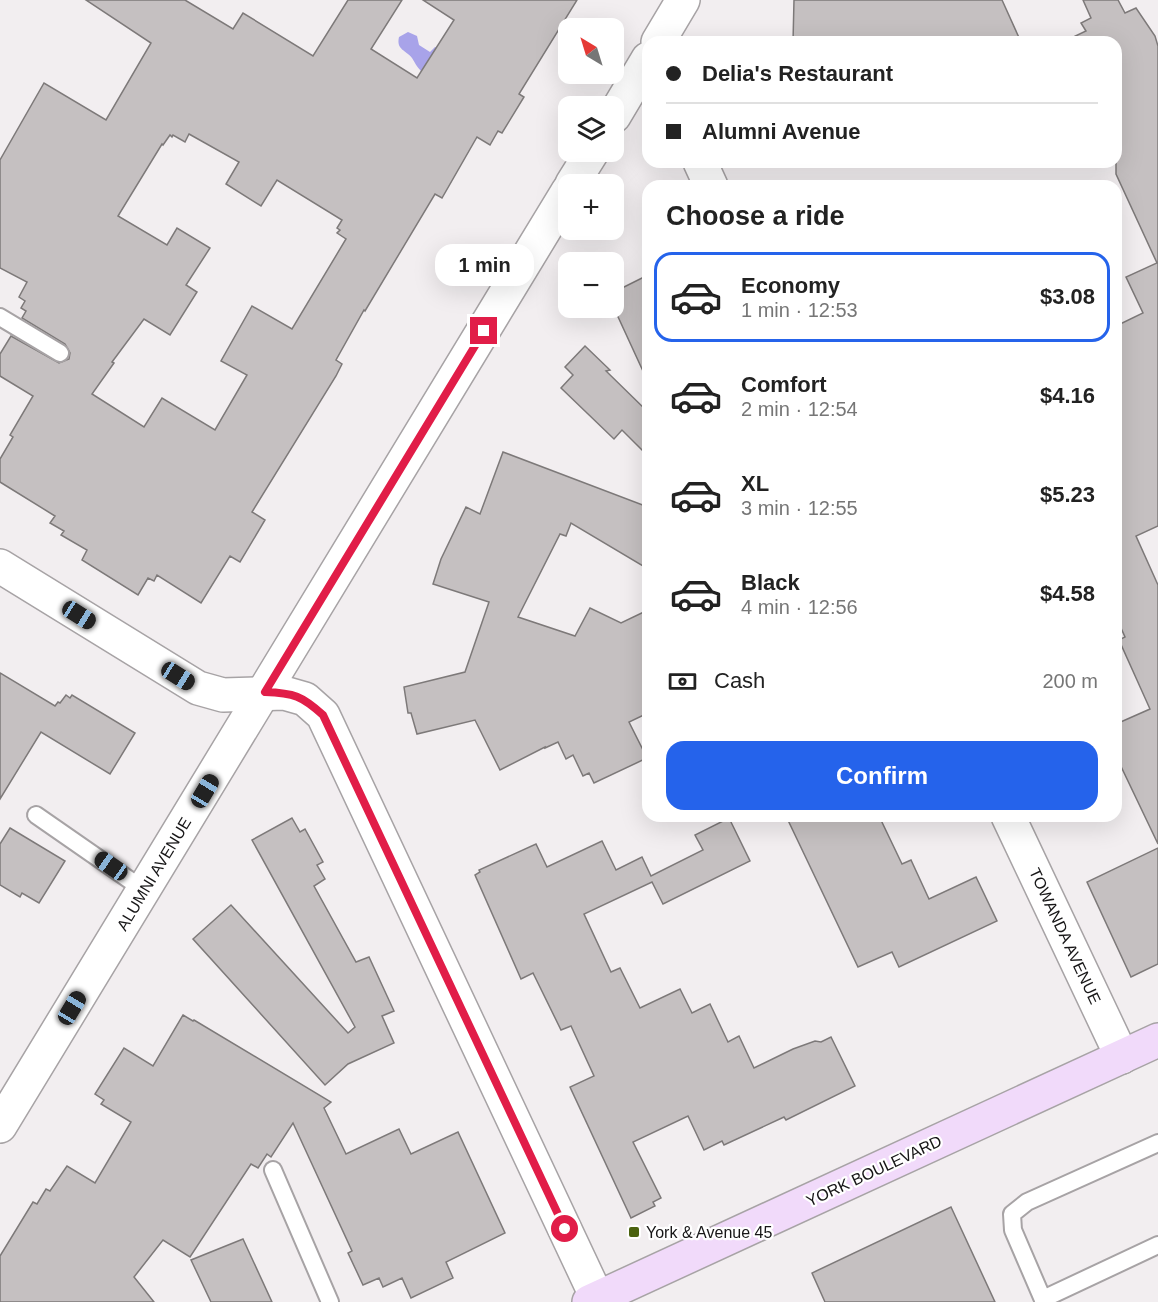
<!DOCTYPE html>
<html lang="en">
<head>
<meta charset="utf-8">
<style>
  :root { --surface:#fff; --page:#f2f2f2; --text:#222; --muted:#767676; --line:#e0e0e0; --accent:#2563eb }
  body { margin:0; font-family:Helvetica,sans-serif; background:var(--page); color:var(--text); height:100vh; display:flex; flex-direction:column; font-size:22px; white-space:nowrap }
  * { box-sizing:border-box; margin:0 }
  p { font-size:20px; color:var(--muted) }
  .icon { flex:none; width:33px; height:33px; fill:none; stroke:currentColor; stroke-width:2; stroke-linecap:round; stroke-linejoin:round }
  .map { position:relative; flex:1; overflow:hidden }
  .drawer { position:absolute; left:642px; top:180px; width:480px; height:642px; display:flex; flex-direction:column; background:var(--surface); border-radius:18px; box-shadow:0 6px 24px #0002 }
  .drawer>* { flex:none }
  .guide { position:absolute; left:642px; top:36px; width:480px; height:132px; border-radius:18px; box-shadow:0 6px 24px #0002; display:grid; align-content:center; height:132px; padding:0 24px; background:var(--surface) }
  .needle { width:39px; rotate:322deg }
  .controls { position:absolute; left:558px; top:18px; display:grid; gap:12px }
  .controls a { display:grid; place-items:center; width:66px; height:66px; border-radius:12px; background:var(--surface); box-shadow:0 6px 24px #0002; font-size:30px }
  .end { position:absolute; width:27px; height:27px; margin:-14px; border:8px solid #e11d48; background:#fff; box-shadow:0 0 0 3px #fff }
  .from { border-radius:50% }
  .bubble { position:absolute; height:42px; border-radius:18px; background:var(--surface); box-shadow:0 6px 24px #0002; font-size:20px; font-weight:800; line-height:42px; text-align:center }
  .car { position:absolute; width:18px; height:36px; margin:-18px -9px; border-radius:8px; box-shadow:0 0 4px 2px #0007; background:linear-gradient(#222 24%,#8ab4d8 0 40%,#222 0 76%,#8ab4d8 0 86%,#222 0) }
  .guide b { display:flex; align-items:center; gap:21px; height:57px; font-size:22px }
  .guide b+b { border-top:2px solid var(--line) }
  .guide i { width:15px; height:15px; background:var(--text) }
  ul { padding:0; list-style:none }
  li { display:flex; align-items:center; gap:18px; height:90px; margin:0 12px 9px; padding:0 12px; border:3px solid transparent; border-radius:18px }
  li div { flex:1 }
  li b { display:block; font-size:22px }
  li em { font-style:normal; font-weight:800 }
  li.current { border-color:var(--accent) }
  li>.icon { width:54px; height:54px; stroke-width:1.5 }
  h2 { padding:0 24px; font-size:27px; line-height:72px }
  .pay { display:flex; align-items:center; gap:15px; height:66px; padding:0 24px; font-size:22px }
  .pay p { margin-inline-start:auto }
  .cta { display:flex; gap:12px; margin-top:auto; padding:12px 24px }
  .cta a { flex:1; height:69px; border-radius:18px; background:var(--accent); color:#fff; font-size:24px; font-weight:800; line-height:69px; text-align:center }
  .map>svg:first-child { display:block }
  .water { fill:#a8a3e9 }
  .building { fill:#c5c0c1; stroke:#7d7979; stroke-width:1.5; fill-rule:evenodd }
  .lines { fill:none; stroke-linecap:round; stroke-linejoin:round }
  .service-casing { stroke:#a7a3a5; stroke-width:20 }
  .minor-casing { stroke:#a7a3a5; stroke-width:36 }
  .secondary-casing { stroke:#a7a3a5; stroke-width:36 }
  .service { stroke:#fff; stroke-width:16 }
  .minor { stroke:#fff; stroke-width:33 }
  .secondary { stroke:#f1dafa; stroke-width:33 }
  .route { stroke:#e11d48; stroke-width:8 }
  .poi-dot { fill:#4b620f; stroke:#fff; stroke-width:2 }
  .labels { text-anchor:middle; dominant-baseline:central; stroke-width:4.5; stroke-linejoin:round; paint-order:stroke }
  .street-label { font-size:16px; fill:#171617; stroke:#fff }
  .poi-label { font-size:16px; fill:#171617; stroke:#fff; text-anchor:start }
</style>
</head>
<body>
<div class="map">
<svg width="1158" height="1302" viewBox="0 0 1158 1302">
  <rect width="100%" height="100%" fill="#f2eef0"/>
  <path class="water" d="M408 32 417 36 419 45 430 52 435 47 438 48 421 71C417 67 415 63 412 58 406 50 396 50 399 37Z"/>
  <g class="building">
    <path d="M86 0H185L233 29 243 13 313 56 348 0H402L371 49 417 78 454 20 423 0H577L519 94 524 97 502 133 498 131 490 145 477 137 442 198 435 194 365 311 364 310 336 360 342 364 336 376 252 512 265 520 240 562 230 556 201 603 157 575 154 581 148 578 138 595 82 560 87 550 61 535 64 531 50 523 55 516 0 482V459L13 437 10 435 33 396 0 376V354L11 336 59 363 69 359 70 353 65 344 22 318 26 311 21 308 25 301 19 297 27 282 0 268V160L44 83 106 120 151 43ZM189 134 239 162 226 184 261 206 277 180 342 220 337 228 340 230 337 233 346 239 292 329 252 306 221 361 247 375 215 430 162 398 144 427 92 394 114 363 112 362 144 319 170 335 197 292 186 285 210 248 177 228 167 245 118 216 162 144 163 145 170 135 172 137 173 135 185 142Z"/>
    <path d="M794 0H1002L1021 42H793Z"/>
    <path d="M1083 0H1118L1125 13 1136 8 1155 36 1158 46V526L1136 536 1158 585V844L1116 756V724L1150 709 1119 640 1125 637 1116 617V326L1143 313 1126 277 1157 263 1116 174V42H1063L1086 31 1081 23 1091 18Z"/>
    <path d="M648 275V382L614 308V292Z"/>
    <path d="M585 346 610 370 606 371 648 412V456L622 430 614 439 561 388 573 375 565 367Z"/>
    <path d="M503 452 648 507V569L571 523 566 536 560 534 518 617 575 636 590 608 621 623 648 610V713L629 722 647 758 594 783 589 773 583 776 573 755 566 759 558 742 545 748V747L500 770 475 720 417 734 411 713H408L404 687 465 672 489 602 433 584 441 559 466 507 480 514Z"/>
    <path d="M0 673 55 706 58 702 60 703 66 695 70 698 72 695 135 733 110 774 41 732 0 799Z"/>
    <path d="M786 816H879L902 864 911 860 929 899 976 877 997 921 899 967 892 952 858 967Z"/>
    <path d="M292 818 300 832 305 829 323 862 317 865 325 879 314 886 356 962 369 957 394 1011 382 1016 394 1043 348 1064 325 1085 193 939 231 905 348 1033 355 1027 252 840Z"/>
    <path d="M729 818 750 861 663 904 652 882 584 914 611 972 620 968 640 1008 680 989 692 1013 710 1004 728 1042 739 1036 754 1068 793 1049 815 1041 821 1042 831 1037 855 1086 786 1120 784 1117 724 1145 722 1141 704 1150 688 1116 633 1142 661 1198 653 1202 655 1206 631 1218 570 1087 594 1076 571 1026 561 1030 533 973 521 979 475 875 480 872 479 870 536 844 547 867 602 841 616 870 642 857 651 876 703 850 695 835Z"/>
    <path d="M10 828 65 861 39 903 22 893 20 897 0 885V844Z"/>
    <path d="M1158 848V964L1131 977 1087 882Z"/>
    <path d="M183 1015 193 1021 194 1020 331 1102 324 1108 346 1154 399 1129 411 1154 458 1132 505 1233 446 1262 453 1278 411 1298 402 1278 383 1287 379 1278 363 1285 348 1253 352 1251 293 1123 271 1157 267 1154 258 1168 251 1164 190 1257 163 1240 134 1277 154 1302H0V1256L33 1202 37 1204 46 1189 50 1191 67 1166 95 1183 131 1122 101 1104 104 1100 95 1094 124 1048 153 1066Z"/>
    <path d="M951 1207 995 1302H825L812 1273Z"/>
    <path d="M243 1239 272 1302H211L191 1260Z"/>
  </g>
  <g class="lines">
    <g class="service-casing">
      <g id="service">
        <path d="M0 317 60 353"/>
        <path d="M36 815 144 890"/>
        <path d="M273 1170 330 1302"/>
        <path d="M1043 1299 1158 1245"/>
        <path d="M1044 1302 1013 1230 1012 1214 1027 1202 1158 1143"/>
      </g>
    </g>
    <g class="minor-casing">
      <g id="minor">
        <path d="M658 42 683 0"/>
        <path d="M614 116 648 59"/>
        <path d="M700 162 711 186"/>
        <path d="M572 184 592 152"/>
        <path d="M0 566 198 688 223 695 284 693 305 699 323 715 599 1302"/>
        <path d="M1008 816 1122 1057"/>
        <path d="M0 1126 568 191"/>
      </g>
    </g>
    <g class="secondary-casing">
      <path id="secondary" d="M589 1302 1158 1040"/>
    </g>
    <use href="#service" class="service"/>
    <use href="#minor" class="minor"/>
    <use href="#secondary" class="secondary"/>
  </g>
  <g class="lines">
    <path class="route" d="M484 331 265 692C294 693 302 696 323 715L565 1229"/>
  </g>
  <rect class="poi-dot" x="628" y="1226" width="12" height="12" rx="3"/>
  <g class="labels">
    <g class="street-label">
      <text transform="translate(154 874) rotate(-59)">ALUMNI AVENUE</text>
      <text transform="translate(1065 936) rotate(65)">TOWANDA AVENUE</text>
      <text transform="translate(874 1171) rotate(-25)">YORK BOULEVARD</text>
    </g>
    <g class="poi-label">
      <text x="646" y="1232">York &amp; Avenue 45</text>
    </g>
  </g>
</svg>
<div class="controls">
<a><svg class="needle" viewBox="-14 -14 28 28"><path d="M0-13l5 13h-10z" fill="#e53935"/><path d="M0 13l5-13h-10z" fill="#767676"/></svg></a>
<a><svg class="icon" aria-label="layers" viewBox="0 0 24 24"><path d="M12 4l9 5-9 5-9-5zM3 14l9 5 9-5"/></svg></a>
<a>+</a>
<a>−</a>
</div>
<i class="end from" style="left:565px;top:1229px"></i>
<i class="end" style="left:484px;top:331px"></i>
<div class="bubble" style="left:435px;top:244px;width:99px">1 min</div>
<i class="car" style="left:79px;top:615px;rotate:122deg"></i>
<i class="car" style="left:178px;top:676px;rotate:122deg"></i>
<i class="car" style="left:205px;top:791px;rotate:31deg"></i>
<i class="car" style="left:111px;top:866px;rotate:305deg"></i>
<i class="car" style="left:72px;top:1008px;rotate:31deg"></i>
<div class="guide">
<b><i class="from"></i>Delia's Restaurant</b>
<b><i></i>Alumni Avenue</b>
</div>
<section class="drawer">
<h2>Choose a ride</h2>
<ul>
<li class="current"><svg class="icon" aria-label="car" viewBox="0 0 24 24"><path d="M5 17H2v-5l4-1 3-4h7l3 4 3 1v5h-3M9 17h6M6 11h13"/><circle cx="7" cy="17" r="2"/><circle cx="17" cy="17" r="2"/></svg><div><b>Economy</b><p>1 min · 12:53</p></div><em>$3.08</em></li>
<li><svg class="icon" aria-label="car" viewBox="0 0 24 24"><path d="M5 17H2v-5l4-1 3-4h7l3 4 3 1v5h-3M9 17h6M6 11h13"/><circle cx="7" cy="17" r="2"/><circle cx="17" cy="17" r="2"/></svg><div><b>Comfort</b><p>2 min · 12:54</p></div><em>$4.16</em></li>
<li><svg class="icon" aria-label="car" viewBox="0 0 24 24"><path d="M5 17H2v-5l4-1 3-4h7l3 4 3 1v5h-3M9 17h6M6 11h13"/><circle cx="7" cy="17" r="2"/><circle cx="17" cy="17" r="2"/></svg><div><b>XL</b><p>3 min · 12:55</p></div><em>$5.23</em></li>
<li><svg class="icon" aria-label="car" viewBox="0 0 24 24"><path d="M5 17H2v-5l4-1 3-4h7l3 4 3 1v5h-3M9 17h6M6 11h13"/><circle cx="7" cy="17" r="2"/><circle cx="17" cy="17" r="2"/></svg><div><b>Black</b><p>4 min · 12:56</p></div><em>$4.58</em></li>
</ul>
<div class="pay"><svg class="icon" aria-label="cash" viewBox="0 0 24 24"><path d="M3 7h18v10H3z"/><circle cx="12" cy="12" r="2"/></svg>Cash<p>200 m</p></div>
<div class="cta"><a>Confirm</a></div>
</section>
</div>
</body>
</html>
